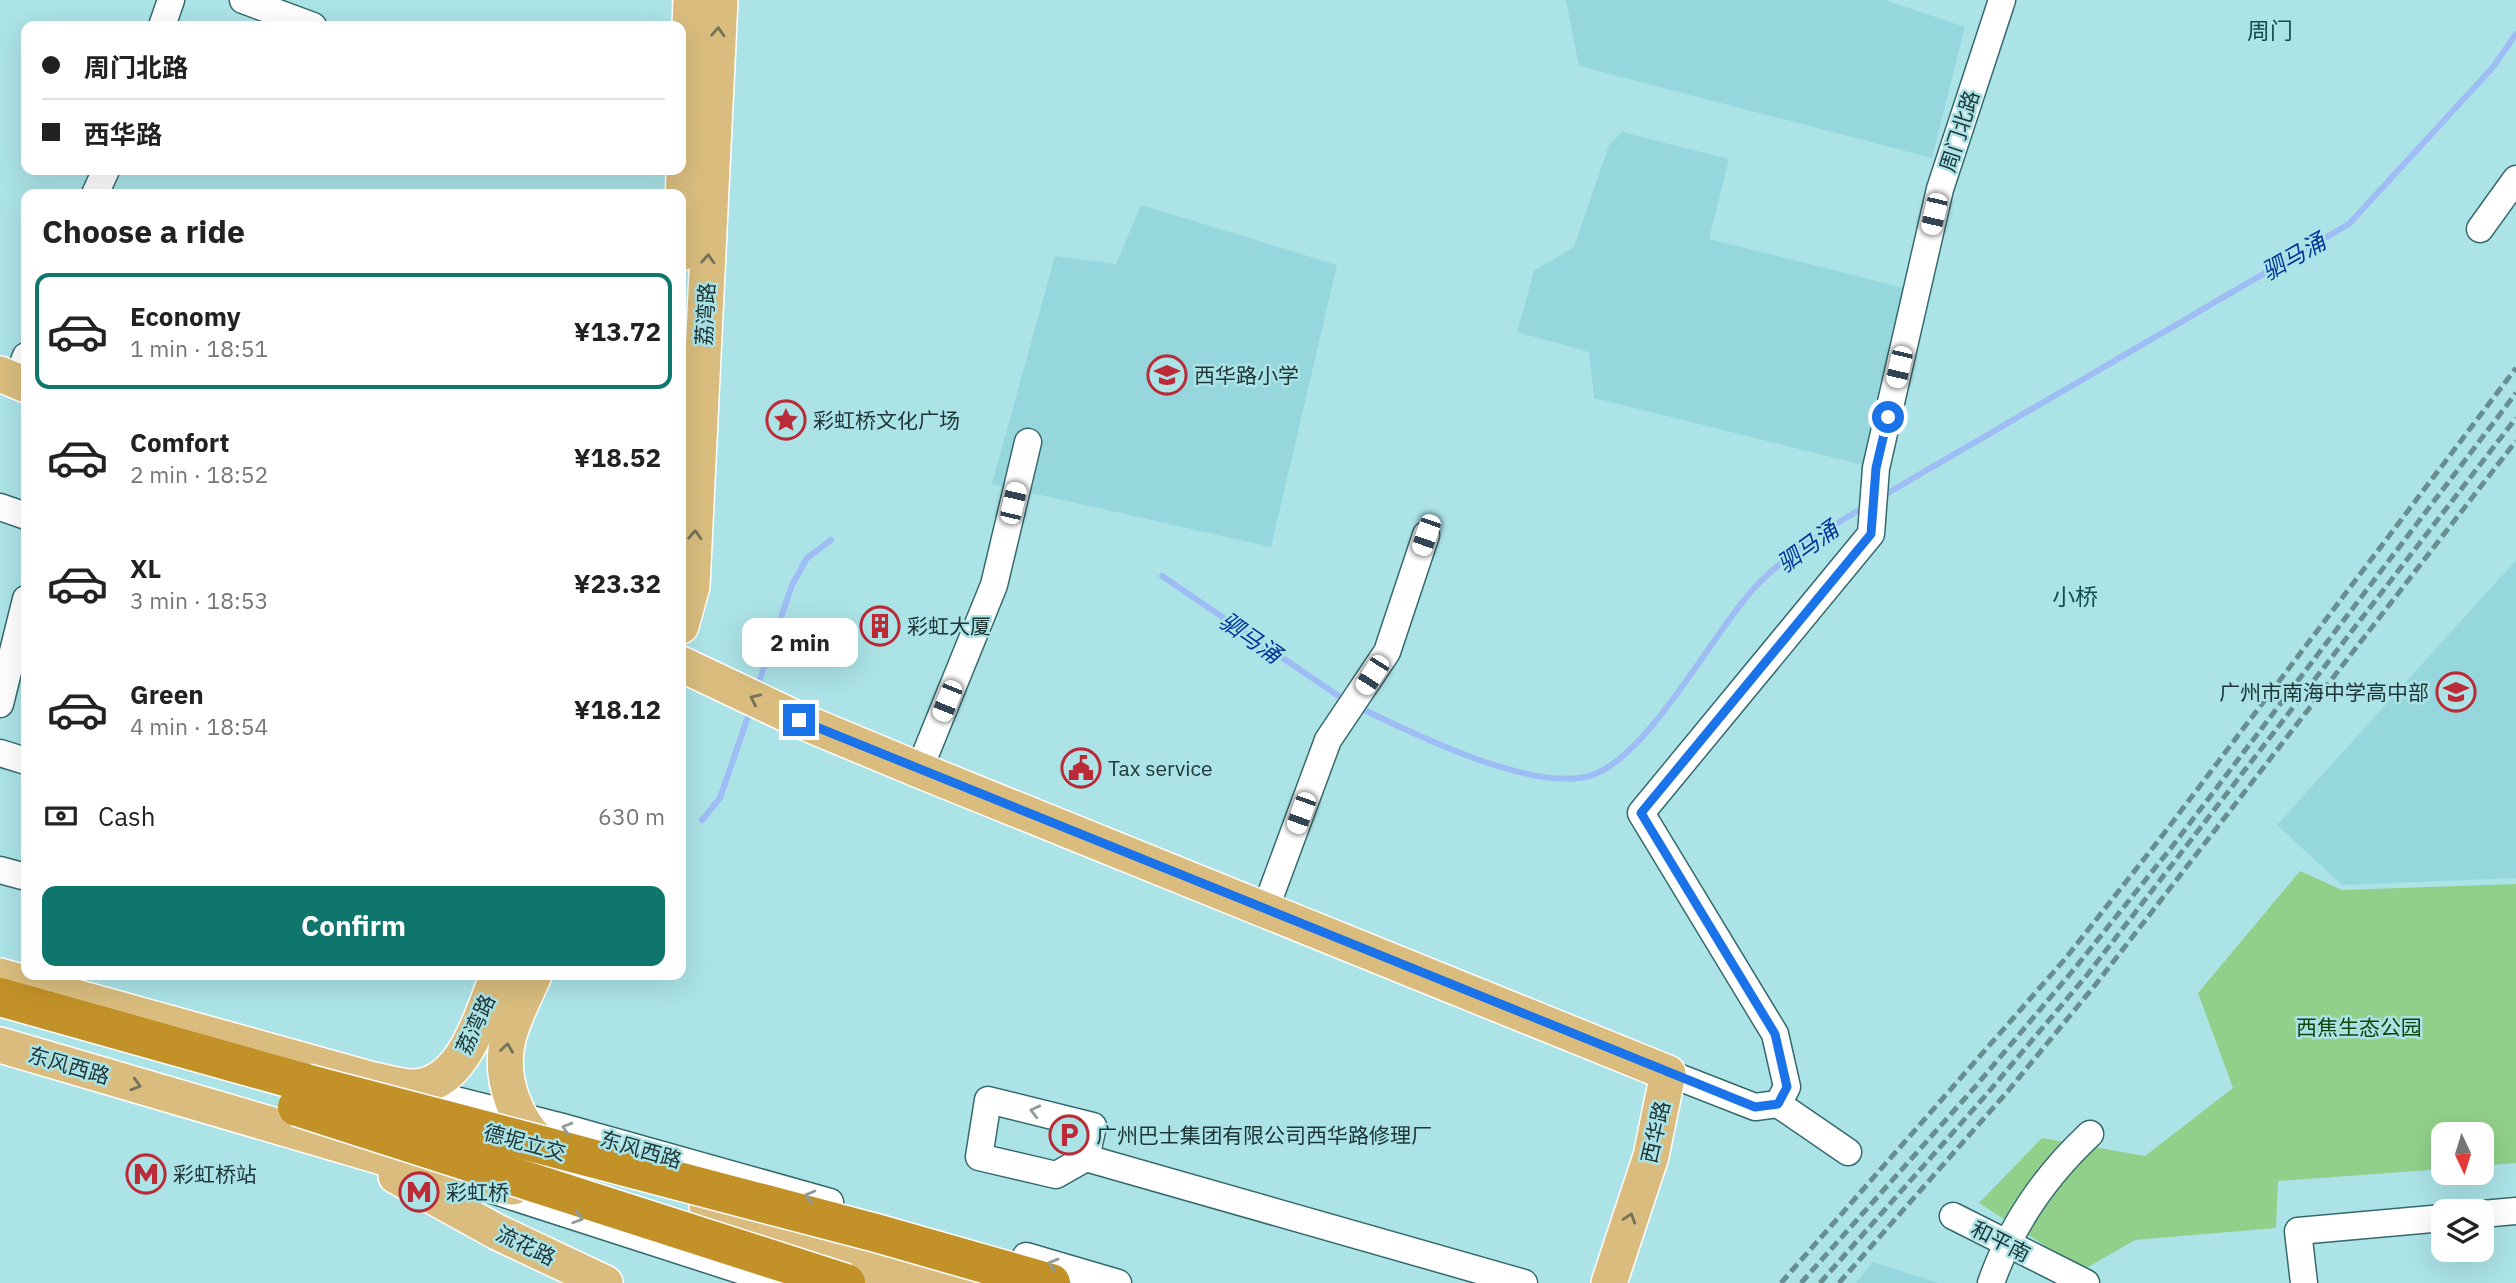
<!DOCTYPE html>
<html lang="en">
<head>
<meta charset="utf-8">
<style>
  :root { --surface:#fff; --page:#f6f6f6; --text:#222; --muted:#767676; --line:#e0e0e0; --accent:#0f766e }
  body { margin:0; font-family:"IBM Plex Sans","Noto Sans SC",sans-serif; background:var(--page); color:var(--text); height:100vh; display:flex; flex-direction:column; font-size:26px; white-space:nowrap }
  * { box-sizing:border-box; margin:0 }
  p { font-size:23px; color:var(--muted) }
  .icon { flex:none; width:38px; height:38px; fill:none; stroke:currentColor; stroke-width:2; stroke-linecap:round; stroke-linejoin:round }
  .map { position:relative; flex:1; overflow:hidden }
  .side { position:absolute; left:21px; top:189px; width:665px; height:791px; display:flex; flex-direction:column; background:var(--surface); border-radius:14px; box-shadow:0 7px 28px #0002 }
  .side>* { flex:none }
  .banner { position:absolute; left:21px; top:21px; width:665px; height:154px; border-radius:14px; box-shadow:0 7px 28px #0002; display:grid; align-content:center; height:154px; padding:0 21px; background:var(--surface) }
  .needle { width:46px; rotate:176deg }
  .buttons { position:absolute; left:2431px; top:1122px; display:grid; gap:14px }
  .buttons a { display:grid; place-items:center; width:63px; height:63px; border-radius:14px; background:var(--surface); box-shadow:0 7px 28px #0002; font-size:35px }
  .end { position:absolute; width:32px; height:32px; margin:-16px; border:9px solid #1a73e8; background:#fff; box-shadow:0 0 0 4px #fff }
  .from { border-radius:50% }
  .bubble { position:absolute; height:49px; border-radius:14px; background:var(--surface); box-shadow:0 7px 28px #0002; font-size:23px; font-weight:700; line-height:49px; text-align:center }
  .car { position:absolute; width:21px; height:42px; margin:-21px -10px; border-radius:9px; box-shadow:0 0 5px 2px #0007; background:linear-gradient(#fff 24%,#345 0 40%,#fff 0 76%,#345 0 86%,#fff 0) }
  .banner b { display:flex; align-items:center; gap:24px; height:66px; font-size:26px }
  .banner b+b { border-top:2px solid var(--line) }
  .banner i { width:18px; height:18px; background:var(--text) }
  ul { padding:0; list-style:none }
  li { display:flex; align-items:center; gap:21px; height:116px; margin:0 14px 10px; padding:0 7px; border:4px solid transparent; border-radius:14px }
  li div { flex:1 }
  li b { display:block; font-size:26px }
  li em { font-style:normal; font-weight:700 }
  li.current { border-color:var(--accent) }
  li>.icon { width:63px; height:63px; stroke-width:1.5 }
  h2 { padding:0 21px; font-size:32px; line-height:84px }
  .pay { display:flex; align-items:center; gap:18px; height:77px; padding:0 21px; font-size:26px }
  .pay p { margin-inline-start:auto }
  .button { display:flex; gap:14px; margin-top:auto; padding:14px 21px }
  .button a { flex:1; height:80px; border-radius:14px; background:var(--accent); color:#fff; font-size:28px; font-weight:700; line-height:80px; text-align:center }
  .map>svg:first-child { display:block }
  .built { fill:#96d7dd }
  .green { fill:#91d08a }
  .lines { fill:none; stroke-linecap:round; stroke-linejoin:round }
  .stream { stroke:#9fbdf5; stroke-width:6 }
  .minor-casing { stroke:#346a6e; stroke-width:29 }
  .major-casing { stroke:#fff; stroke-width:38 }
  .highway-casing { stroke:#fff; stroke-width:41 }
  .minor { stroke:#fff; stroke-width:26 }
  .major { stroke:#dabd7e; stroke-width:35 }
  .highway { stroke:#c29128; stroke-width:38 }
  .rail { stroke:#678f92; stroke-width:5; stroke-dasharray:10 5; stroke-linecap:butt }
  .highway-bridge-casing { stroke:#fff; stroke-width:41; stroke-linecap:butt }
  .highway-bridge { stroke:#c29128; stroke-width:38 }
  .oneway { stroke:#747358 }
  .oneway2 { stroke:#909b9c }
  .route { stroke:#1a73e8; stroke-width:9 }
  .labels { text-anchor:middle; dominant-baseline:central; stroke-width:5; stroke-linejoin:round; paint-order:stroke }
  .street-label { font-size:21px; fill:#203739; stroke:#abe3e7 }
  .poi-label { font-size:21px; fill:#203739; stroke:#abe3e7; text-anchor:start }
  .park-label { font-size:21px; fill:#0f450a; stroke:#abe3e7 }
  .neighbourhood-label { font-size:23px; fill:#134d51; stroke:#abe3e7 }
  .water-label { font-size:23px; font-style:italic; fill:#01359b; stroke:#abe3e7 }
</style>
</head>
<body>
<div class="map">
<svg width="2516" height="1283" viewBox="0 0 2516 1283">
  <rect width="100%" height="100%" fill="#abe3e7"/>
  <g class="built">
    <path d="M1566 0H1885L1965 27 1932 158 1579 66Z"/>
    <path d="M1622 132 1729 159 1709 239 1908 289 1863 465 1594 398 1589 352 1517 332 1534 271 1574 247 1609 145Z"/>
    <path d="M1141 205 1337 265 1271 547 992 484 1055 256 1116 264Z"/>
    <path d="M2516 560V878L2342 885 2277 825Z"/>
    <path d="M1873 1262 1939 1283H1856Z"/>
  </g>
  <path class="green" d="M2300 871 2342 890 2516 884V1163L2482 1166V1134H2443V1169L2278 1181 2276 1228 2135 1240 2083 1270 1979 1203 2042 1138 2145 1156 2233 1088 2198 993Z"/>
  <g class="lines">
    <g class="stream">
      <path d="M1881 497 2349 224 2494 66 2516 34"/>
      <path d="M1162 576 1346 701"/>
      <path d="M757 688 792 585 807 558 831 540"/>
      <path d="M1358 707C1412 733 1530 792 1589 776 1648 760 1713 630 1759 583 1791 551 1827 529 1866 506"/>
      <path d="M702 820 720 798 751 708"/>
    </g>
    <g class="minor-casing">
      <g id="minor">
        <path d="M243 0 313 26"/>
        <path d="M162 26 171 0"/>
        <path d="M95 194 106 170"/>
        <path d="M2480 229 2516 179"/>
        <path d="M16 381 26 356"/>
        <path d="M0 507 26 516"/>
        <path d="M0 704 26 599"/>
        <path d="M0 753 26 761"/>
        <path d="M919 770 994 585 1028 442"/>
        <path d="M0 870 26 877"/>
        <path d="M1265 910 1328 740 1387 652 1426 535"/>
        <path d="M1668 1073 1755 1107 1778 1104 1787 1087 1775 1034 1641 813 1871 534 1876 468 1940 189 2002 0"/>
        <path d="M408 1088 559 1126 830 1202"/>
        <path d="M1778 1104 1848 1152"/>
        <path d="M1086 1158 1093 1126 988 1100 979 1157 1056 1175 1086 1158 1524 1283"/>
        <path d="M492 1190 780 1283"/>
        <path d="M2482 1214 2516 1211"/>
        <path d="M1953 1216 2086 1283"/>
        <path d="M1026 1256 1118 1283"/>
        <path d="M1991 1283C2011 1226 2045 1176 2090 1134"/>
        <path d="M2304 1283 2298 1231 2443 1218"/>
      </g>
    </g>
    <g class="major-casing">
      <g id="major">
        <path d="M681 253 691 0"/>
        <path d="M0 374 26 385"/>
        <path d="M681 626 692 586 720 0"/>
        <path d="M681 664 799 720 919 770 1668 1073 1651 1156 1609 1283"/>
        <path d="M534 975C526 994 515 1014 509 1035 497 1078 516 1128 553 1153"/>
        <path d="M0 976 370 1079C384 1082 400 1087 414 1087 465 1085 482 1013 498 975"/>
        <path d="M0 1045 467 1182 513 1187"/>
        <path d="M396 1176 497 1232 605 1283"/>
        <path d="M707 1206 838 1245"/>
        <path d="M806 1251 914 1283"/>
        <path d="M892 1260 970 1283"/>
      </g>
    </g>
    <g class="highway-casing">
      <path id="highway" d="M0 997 306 1083"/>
    </g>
    <use href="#minor" class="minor"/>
    <use href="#major" class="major"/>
    <use href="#highway" class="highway"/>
    <g class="rail">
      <path d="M1781 1283 2065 959 2159 840 2516 368"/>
      <path d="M1801 1283 1975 1087 2075 968 2171 848 2516 393"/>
      <path d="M1820 1283 1986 1095 2087 975 2516 418"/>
      <path d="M1839 1283 2008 1091 2096 984 2516 441"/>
    </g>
    <g class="highway-bridge-casing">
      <g id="highway-bridge">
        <path d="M306 1083 876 1233 1051 1283"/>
        <path d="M297 1107 846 1283"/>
      </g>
    </g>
    <use href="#highway-bridge" class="highway-bridge"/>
  </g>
  <defs><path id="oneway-chevron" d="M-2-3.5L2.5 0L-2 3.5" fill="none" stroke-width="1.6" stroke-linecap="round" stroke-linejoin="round" transform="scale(1.75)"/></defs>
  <g class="oneway">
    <use href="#oneway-chevron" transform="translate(718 32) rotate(-87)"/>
    <use href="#oneway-chevron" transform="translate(708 259) rotate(-87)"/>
    <use href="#oneway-chevron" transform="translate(695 535) rotate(-87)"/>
    <use href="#oneway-chevron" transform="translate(755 699) rotate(-155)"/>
    <use href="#oneway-chevron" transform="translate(507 1048) rotate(-82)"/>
    <use href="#oneway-chevron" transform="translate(136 1085) rotate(16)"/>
    <use href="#oneway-chevron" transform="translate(1630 1218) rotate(-72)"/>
  </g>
  <g class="oneway2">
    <use href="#oneway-chevron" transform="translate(1035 1111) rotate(-166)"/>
    <use href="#oneway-chevron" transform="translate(567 1128) rotate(-164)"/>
    <use href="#oneway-chevron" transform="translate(810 1196) rotate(-165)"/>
    <use href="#oneway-chevron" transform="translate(578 1218) rotate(18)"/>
    <use href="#oneway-chevron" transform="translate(1053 1264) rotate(-164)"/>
  </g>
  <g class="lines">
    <path class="route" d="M799 720 1755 1107 1778 1104 1787 1087 1775 1034 1641 813 1871 534 1876 468 1888 417"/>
  </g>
  <defs>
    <g id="school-ring" transform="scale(2.0125)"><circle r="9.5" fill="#abe3e7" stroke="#bb2a37" stroke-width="1.5"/><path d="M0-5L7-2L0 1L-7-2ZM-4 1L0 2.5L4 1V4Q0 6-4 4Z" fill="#bb2a37"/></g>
    <g id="sight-ring" transform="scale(2.0125)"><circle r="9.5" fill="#abe3e7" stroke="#bb2a37" stroke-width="1.5"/><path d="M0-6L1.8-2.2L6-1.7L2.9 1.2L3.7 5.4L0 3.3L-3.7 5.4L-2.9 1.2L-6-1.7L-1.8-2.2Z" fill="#bb2a37"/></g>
    <g id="building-ring" transform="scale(2.0125)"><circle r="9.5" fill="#abe3e7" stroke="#bb2a37" stroke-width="1.5"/><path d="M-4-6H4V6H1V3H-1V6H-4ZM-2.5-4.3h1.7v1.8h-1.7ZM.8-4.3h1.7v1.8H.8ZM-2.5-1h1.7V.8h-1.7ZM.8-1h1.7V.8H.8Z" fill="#bb2a37"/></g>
    <g id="civic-ring" transform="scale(2.0125)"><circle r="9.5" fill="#abe3e7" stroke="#bb2a37" stroke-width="1.5"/><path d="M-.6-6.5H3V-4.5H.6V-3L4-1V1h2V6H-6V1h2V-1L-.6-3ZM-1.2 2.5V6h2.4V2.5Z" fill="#bb2a37"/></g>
    <g id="parking-ring" transform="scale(2.0125)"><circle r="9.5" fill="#abe3e7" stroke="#bb2a37" stroke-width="1.5"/><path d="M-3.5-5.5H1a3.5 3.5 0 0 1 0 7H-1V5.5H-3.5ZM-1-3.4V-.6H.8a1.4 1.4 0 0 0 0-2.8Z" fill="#bb2a37"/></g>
    <g id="metro-ring" transform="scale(2.0125)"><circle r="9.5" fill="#abe3e7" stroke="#bb2a37" stroke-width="1.5"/><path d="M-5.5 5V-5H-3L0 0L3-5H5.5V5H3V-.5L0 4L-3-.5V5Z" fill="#bb2a37"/></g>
  </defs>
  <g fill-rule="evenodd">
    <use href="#school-ring" x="1167" y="375"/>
    <use href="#sight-ring" x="786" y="420"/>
    <use href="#building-ring" x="880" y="626"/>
    <use href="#school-ring" x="2456" y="692"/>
    <use href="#civic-ring" x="1081" y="768"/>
    <use href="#parking-ring" x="1069" y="1135"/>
    <use href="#metro-ring" x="146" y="1174"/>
    <use href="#metro-ring" x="419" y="1192"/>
  </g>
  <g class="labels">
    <g class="street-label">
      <text transform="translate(1959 131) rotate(-72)">周门北路</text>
      <text transform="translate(705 314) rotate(-87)">荔湾路</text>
      <text transform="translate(475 1024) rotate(-65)">荔湾路</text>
      <text transform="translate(69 1065) rotate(16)">东风西路</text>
      <text transform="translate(1655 1132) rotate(-77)">西华路</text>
      <text transform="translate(525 1142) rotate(15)">德坭立交</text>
      <text transform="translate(641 1149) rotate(16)">东风西路</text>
      <text transform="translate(2001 1241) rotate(27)">和平南</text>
      <text transform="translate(526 1245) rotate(26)">流花路</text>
    </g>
    <g class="poi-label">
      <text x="1194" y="375">西华路小学</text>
      <text x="813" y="420">彩虹桥文化广场</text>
      <text x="907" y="626">彩虹大厦</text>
      <text x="2429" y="692" text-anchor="end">广州市南海中学高中部</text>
      <text x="1108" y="768">Tax service</text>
      <text x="1096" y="1135">广州巴士集团有限公司西华路修理厂</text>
      <text x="173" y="1174">彩虹桥站</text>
      <text x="446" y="1192">彩虹桥</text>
    </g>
    <g class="park-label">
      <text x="2359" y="1027">西焦生态公园</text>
    </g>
    <g class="neighbourhood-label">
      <text x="2270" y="30">周门</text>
      <text x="2075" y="596">小桥</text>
    </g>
    <g class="water-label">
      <text transform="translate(2293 256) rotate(-30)">驷马涌</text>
      <text transform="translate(1807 546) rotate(-36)">驷马涌</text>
      <text transform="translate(1251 637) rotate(35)">驷马涌</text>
    </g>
  </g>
</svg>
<div class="buttons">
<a><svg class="needle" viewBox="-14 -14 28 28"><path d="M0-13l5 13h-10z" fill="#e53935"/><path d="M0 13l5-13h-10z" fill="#767676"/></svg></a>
<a><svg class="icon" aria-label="layers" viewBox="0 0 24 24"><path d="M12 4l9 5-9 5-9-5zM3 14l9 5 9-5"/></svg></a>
</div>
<i class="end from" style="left:1888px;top:417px"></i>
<i class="end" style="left:799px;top:720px"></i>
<div class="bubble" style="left:742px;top:618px;width:116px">2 min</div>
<i class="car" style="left:1934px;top:214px;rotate:193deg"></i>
<i class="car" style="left:1899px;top:367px;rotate:193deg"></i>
<i class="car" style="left:1013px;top:503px;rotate:13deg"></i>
<i class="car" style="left:1426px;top:535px;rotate:199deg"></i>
<i class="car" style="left:1372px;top:675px;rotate:213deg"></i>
<i class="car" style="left:947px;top:701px;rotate:202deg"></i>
<i class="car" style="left:1301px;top:813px;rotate:200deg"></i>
<div class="banner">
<b><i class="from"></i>周门北路</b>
<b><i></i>西华路</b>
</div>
<section class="side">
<h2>Choose a ride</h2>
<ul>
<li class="current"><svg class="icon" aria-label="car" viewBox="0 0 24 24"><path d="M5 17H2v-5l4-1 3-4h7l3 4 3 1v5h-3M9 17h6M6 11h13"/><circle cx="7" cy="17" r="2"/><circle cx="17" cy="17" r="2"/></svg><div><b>Economy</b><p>1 min · 18:51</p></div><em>¥13.72</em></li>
<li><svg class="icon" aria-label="car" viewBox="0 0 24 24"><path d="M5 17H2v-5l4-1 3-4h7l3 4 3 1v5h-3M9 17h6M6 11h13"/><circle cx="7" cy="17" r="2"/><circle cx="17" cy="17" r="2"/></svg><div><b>Comfort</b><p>2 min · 18:52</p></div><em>¥18.52</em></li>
<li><svg class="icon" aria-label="car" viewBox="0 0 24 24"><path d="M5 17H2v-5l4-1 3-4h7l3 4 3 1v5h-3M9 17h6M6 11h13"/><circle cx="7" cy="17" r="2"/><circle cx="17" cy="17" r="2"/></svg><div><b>XL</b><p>3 min · 18:53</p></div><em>¥23.32</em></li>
<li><svg class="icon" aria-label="car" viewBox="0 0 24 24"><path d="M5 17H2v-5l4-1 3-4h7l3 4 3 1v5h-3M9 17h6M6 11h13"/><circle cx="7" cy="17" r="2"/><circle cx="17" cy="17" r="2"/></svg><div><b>Green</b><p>4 min · 18:54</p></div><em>¥18.12</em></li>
</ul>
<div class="pay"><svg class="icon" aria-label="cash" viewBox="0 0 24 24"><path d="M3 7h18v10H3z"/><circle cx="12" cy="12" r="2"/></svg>Cash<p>630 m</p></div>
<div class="button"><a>Confirm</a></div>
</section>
</div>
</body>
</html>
